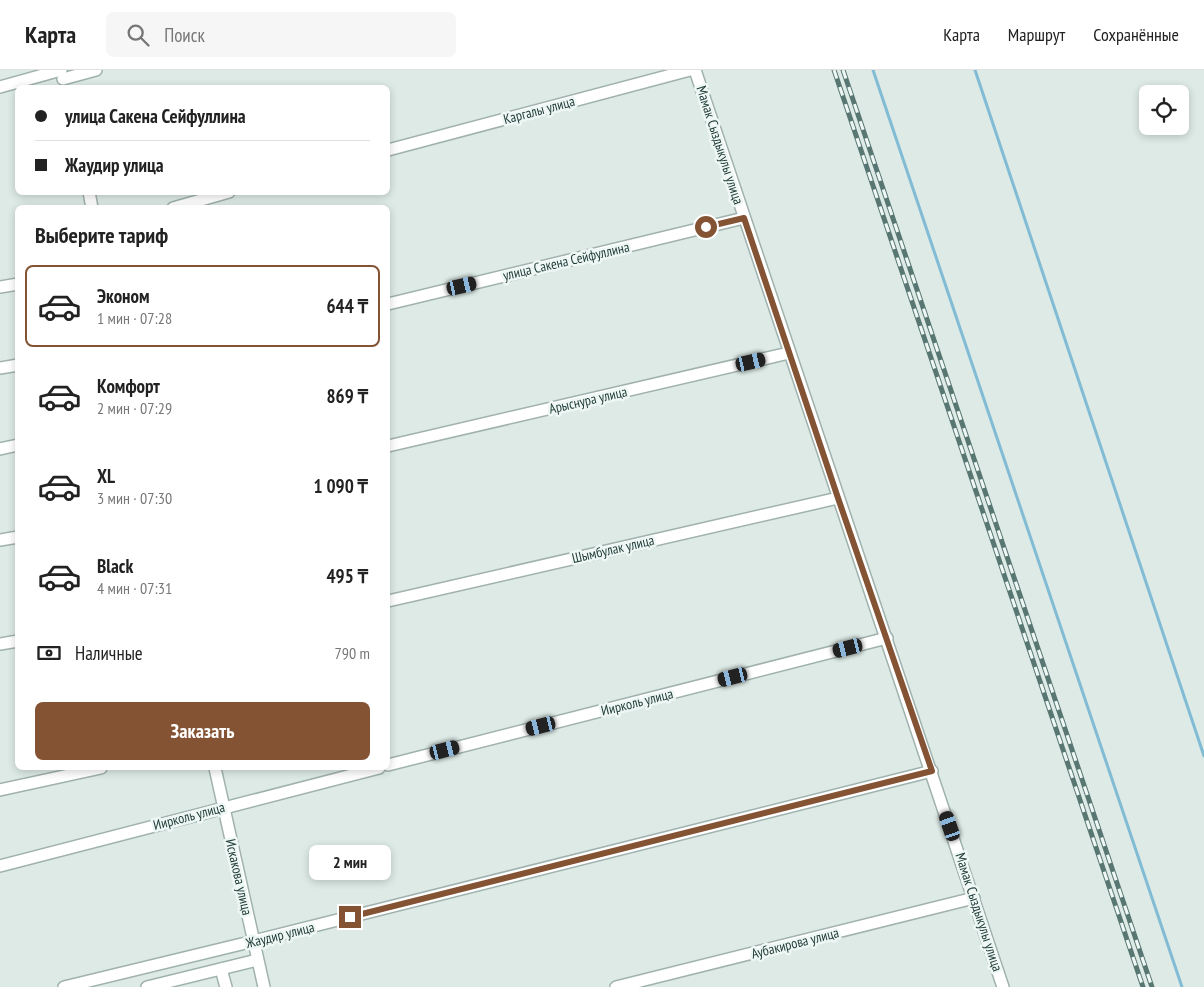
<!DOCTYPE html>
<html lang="ru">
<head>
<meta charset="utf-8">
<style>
  :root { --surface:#fff; --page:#f6f6f6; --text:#222; --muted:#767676; --line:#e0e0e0; --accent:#835334 }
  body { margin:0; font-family:"PT Sans Narrow",sans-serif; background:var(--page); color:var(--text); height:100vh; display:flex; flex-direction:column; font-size:19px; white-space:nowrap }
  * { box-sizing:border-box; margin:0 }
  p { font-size:16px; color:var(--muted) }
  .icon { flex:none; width:28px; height:28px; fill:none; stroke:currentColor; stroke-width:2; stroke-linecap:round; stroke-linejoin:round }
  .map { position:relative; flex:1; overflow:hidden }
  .drawer { position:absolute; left:15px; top:135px; width:375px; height:565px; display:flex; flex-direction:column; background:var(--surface); border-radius:8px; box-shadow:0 2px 8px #0003 }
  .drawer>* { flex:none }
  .top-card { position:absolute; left:15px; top:15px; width:375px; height:110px; border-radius:8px; box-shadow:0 2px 8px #0003; display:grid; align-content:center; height:110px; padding:0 20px; background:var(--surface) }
  .controls { position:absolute; left:1139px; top:15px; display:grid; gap:10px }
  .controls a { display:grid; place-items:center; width:50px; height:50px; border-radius:8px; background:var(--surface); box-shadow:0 2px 8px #0003; font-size:25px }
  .end { position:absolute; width:22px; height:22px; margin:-11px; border:6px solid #835334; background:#fff; box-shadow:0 0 0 2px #fff }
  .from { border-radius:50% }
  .bubble { position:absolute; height:35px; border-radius:8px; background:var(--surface); box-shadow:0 2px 8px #0003; font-size:16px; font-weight:700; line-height:35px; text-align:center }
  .car { position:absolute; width:15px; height:30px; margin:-15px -8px; border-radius:6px; box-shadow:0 0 4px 1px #0007; background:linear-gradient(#222 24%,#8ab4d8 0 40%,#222 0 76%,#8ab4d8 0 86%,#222 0) }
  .top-card b { display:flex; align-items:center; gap:18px; height:48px; font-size:19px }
  .top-card b+b { border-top:1px solid var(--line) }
  .top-card i { width:12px; height:12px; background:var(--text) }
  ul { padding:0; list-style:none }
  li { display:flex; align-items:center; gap:15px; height:82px; margin:0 10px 8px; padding:0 10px; border:2px solid transparent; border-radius:8px }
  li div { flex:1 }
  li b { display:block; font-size:19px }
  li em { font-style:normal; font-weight:700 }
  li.on { border-color:var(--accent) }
  li>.icon { width:45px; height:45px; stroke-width:1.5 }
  h2 { padding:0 20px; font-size:22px; line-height:60px }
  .pay { display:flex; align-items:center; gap:12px; height:55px; padding:0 20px; font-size:19px }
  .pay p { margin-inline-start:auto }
  .action { display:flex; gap:10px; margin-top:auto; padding:10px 20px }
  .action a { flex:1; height:58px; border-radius:8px; background:var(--accent); color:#fff; font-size:20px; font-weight:700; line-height:58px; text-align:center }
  header { display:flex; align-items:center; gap:30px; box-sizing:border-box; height:70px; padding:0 25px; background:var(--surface); border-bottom:1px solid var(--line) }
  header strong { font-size:24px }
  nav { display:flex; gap:28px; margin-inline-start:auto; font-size:18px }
  .search { width:350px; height:45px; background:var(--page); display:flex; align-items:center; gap:12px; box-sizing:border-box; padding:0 18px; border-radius:8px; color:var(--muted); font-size:19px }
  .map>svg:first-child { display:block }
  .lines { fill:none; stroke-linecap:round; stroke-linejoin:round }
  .stream { stroke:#81bbd4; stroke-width:3 }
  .minor-casing { stroke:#a0b2ae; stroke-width:14 }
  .minor { stroke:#fff; stroke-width:11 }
  .rail-casing { stroke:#587773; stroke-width:5 }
  .rail { stroke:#eef7f4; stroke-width:3; stroke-dasharray:9; stroke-linecap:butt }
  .route { stroke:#835334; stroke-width:6 }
  .labels { text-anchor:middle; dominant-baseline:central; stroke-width:5; stroke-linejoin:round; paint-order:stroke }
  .street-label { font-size:14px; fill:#1e3a37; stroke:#eef7f4 }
</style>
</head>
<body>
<header>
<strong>Карта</strong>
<div class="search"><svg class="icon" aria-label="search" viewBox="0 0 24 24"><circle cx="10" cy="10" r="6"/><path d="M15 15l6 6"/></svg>Поиск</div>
<nav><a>Карта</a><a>Маршрут</a><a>Сохранённые</a></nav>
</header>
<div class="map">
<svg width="1204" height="917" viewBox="0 0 1204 917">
  <rect width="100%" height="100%" fill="#ddeae6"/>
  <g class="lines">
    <g class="stream">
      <path d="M873 0 1182 917"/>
      <path d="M975 0 1204 686"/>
    </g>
    <g class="minor-casing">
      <g id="minor">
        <path d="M695 0C796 306 902 611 1003 917"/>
        <path d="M63 9 96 0"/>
        <path d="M0 17 61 0"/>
        <path d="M388 80 690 0"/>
        <path d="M89 122 92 138"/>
        <path d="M173 138 229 122"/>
        <path d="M0 217 18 214"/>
        <path d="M388 234 744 148"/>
        <path d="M0 298 18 295"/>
        <path d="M388 376 789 283"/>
        <path d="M0 379 18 375"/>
        <path d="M0 470 18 467"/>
        <path d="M388 531 838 428"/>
        <path d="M0 574 18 571"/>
        <path d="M388 695 887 568"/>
        <path d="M215 698 264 917"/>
        <path d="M0 720 101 698"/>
        <path d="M0 796 379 698"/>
        <path d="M221 899 226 917"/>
        <path d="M64 917 254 871 932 701"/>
        <path d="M147 917 257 890"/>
        <path d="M616 917 974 828"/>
      </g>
    </g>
    <use href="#minor" class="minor"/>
    <g class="rail-casing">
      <g id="rail">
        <path d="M834 0 1143 917"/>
        <path d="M843 0 1152 917"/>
      </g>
    </g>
    <use href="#rail" class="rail"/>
  </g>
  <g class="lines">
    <path class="route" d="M350 847 932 701 838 428 744 148 706 157"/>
  </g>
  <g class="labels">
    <g class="street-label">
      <text transform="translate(539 40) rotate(-15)">Каргалы улица</text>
      <text transform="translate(720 75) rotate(72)">Мамак Сыздыкулы улица</text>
      <text transform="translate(566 191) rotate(-13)">улица Сакена Сейфуллина</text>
      <text transform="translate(588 330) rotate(-13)">Арыснура улица</text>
      <text transform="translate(613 479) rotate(-13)">Шымбулак улица</text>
      <text transform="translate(637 632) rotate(-14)">Иирколь улица</text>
      <text transform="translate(189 746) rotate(-15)">Иирколь улица</text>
      <text transform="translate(239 807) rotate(77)">Искакова улица</text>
      <text transform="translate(979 842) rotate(72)">Мамак Сыздыкулы улица</text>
      <text transform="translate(280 865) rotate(-14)">Жаудир улица</text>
      <text transform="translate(795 873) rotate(-14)">Аубакирова улица</text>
    </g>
  </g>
</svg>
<div class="controls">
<a><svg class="icon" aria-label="locate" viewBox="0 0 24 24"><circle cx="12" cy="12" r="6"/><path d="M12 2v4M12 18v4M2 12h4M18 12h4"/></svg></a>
</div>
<i class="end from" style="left:706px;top:157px"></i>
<i class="end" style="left:350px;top:847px"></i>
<div class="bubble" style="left:309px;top:775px;width:82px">2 мин</div>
<i class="car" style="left:462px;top:216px;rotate:77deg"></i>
<i class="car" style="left:751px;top:292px;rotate:77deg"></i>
<i class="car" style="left:848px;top:578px;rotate:256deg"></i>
<i class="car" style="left:733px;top:607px;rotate:256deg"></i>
<i class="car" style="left:541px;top:656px;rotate:256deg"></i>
<i class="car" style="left:445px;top:680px;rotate:76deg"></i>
<i class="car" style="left:950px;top:756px;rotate:341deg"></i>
<div class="top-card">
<b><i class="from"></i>улица Сакена Сейфуллина</b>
<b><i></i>Жаудир улица</b>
</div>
<section class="drawer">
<h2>Выберите тариф</h2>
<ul>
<li class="on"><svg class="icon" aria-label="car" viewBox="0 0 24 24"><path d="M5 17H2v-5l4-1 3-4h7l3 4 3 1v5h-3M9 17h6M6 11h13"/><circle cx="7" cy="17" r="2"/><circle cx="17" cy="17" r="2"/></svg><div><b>Эконом</b><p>1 мин · 07:28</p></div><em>644 ₸</em></li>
<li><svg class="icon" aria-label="car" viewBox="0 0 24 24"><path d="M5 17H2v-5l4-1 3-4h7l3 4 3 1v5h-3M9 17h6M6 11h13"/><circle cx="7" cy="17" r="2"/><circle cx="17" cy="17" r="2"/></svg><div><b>Комфорт</b><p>2 мин · 07:29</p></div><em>869 ₸</em></li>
<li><svg class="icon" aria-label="car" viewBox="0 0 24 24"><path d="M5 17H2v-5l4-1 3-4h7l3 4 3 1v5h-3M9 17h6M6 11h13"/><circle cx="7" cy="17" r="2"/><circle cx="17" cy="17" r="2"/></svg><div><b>XL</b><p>3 мин · 07:30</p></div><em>1 090 ₸</em></li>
<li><svg class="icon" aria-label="car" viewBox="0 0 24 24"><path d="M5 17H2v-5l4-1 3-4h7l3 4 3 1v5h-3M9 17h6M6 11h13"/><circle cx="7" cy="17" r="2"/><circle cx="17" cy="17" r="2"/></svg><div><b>Black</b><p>4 мин · 07:31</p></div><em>495 ₸</em></li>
</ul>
<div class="pay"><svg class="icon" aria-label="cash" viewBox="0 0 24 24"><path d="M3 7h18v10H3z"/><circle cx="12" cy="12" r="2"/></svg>Наличные<p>790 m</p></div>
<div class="action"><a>Заказать</a></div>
</section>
</div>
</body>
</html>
